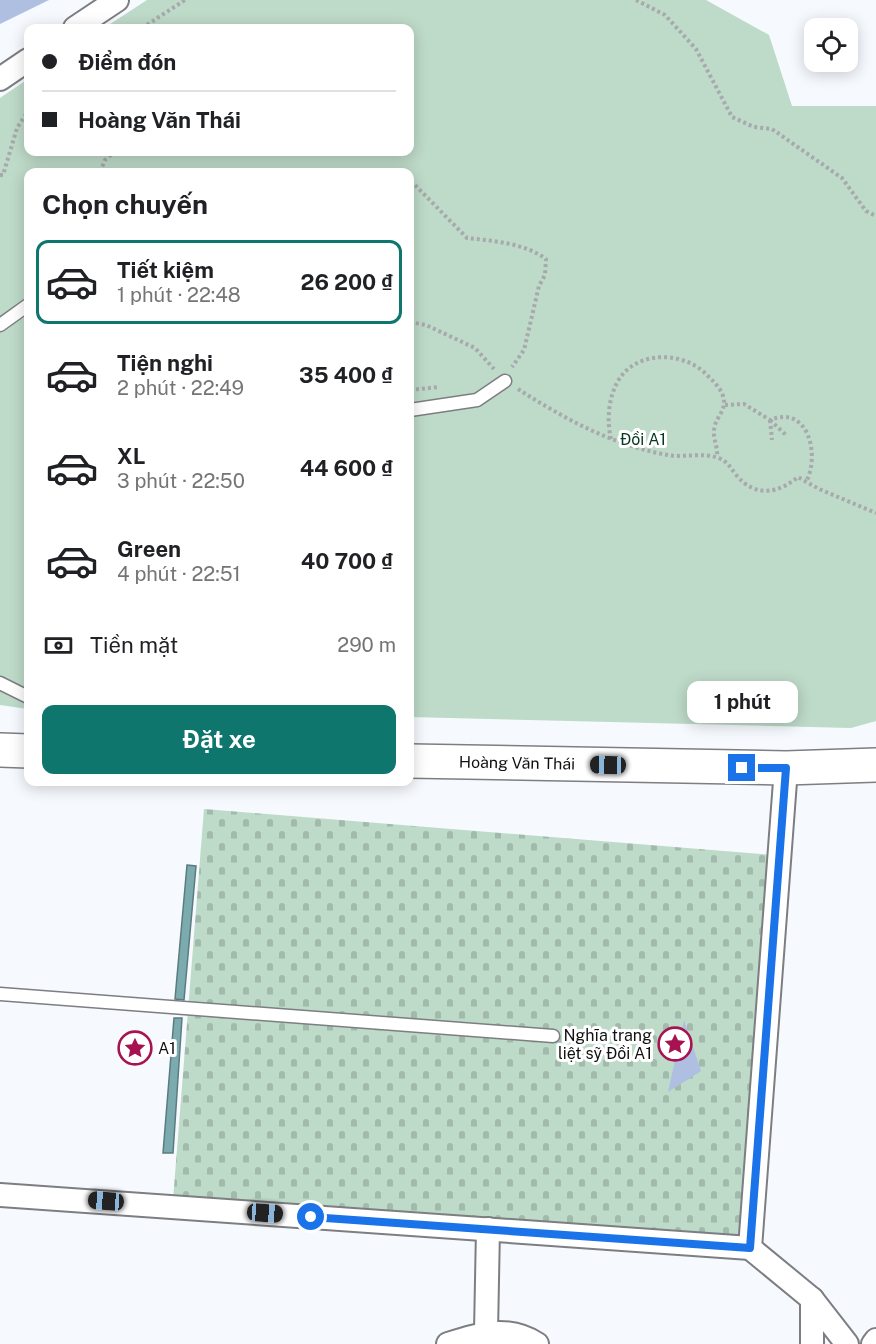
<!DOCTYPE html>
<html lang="vi">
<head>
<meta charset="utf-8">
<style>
  :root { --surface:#fff; --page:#f6f6f6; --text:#202124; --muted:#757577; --line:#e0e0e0; --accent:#0f766e }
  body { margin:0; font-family:"Public Sans",sans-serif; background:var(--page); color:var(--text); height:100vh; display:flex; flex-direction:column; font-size:22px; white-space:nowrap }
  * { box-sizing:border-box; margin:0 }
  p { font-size:20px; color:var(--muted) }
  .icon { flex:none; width:33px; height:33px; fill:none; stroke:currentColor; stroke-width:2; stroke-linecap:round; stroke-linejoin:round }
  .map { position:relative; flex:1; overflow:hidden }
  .panel { position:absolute; left:24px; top:168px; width:390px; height:618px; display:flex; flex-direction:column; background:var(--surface); border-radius:12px; box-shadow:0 3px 15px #0003 }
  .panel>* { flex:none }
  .top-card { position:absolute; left:24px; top:24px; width:390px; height:132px; border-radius:12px; box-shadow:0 3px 15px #0003; display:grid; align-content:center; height:132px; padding:0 18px; background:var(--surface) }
  .controls { position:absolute; left:804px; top:18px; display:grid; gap:12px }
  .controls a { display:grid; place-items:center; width:54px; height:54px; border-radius:12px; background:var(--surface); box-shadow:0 3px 15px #0003; font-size:30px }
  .end { position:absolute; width:27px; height:27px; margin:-14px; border:8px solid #1a73e8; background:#fff; box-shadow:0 0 0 3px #fff }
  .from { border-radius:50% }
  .bubble { position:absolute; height:42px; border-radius:12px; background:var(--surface); box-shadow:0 3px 15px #0003; font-size:20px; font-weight:700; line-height:42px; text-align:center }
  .car { position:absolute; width:18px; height:36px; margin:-18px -9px; border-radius:8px; box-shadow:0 0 4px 2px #0007; background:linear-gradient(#222 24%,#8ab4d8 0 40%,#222 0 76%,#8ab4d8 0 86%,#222 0) }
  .top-card b { display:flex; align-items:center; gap:21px; height:57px; font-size:22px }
  .top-card b+b { border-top:2px solid var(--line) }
  .top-card i { width:15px; height:15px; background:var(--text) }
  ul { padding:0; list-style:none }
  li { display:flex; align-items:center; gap:18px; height:84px; margin:0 12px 9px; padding:0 6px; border:3px solid transparent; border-radius:12px }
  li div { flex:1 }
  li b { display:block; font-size:22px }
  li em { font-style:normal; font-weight:700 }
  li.active { border-color:var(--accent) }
  li>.icon { width:54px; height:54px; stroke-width:1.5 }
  h2 { padding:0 18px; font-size:27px; line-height:72px }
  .pay { display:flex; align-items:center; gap:15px; height:66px; padding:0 18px; font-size:22px }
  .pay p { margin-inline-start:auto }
  .cta { display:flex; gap:12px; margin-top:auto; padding:12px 18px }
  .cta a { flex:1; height:69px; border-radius:12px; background:var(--accent); color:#fff; font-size:24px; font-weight:700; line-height:69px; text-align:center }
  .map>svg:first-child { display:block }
  .cemetery { fill:url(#cemetery-stones) }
  .park { fill:#bedac8 }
  .water { fill:#7babae; stroke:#5b7c7f; stroke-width:1.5 }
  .building { fill:#afbfe1 }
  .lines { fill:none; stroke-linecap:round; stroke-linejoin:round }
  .lane-casing { stroke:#7c7e82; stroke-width:15 }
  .street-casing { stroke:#7c7e82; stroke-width:26 }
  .secondary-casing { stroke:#7c7e82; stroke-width:36 }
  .path { stroke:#a7a9ac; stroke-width:4; stroke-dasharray:3 3; stroke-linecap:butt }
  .lane { stroke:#fff; stroke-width:12 }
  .street { stroke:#fff; stroke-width:22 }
  .secondary { stroke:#fff; stroke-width:33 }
  .route { stroke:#1a73e8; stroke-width:8 }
  .labels { text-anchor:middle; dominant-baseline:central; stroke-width:6; stroke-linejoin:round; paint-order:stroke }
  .park-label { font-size:16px; fill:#063720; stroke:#fff }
  .street-label { font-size:16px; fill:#0f1011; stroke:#fff }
  .poi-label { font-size:16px; fill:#0f1011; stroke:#fff; text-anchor:end }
</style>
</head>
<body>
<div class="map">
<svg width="876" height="1344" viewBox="0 0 876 1344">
  <defs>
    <pattern id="cemetery-stones" width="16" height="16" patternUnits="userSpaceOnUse" patternTransform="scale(1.5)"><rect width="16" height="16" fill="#bedac8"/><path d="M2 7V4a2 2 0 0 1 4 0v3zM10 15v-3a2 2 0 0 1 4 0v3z" fill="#a2baab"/></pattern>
  </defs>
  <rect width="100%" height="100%" fill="#f6f9fd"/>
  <path class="cemetery" d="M204 809 774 855 744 1243 173 1200Z"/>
  <path class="park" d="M147 0H706L769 35 792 106H876V721L851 728 410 717V172H28V709L0 705V98L28 79V152H410V28H104Z"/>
  <g class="water">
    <path d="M187 865 196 866 184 1000 175 999Z"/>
    <path d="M174 1018H182L173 1153H163Z"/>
  </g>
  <g class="building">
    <path d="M0 0H49L0 24Z"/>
    <path d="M684 1020 701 1071 668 1092Z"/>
  </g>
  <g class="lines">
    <g class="lane-casing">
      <g id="lane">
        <path d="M0 325 28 305"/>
        <path d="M410 410 477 400 505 381"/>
        <path d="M0 683 28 697"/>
        <path d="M0 994 553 1036"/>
      </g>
    </g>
    <g class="street-casing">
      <g id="street">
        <path d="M75 28 117 0"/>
        <path d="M0 79 28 60"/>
        <path d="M786 768 750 1248 812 1299 847 1344"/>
        <path d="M0 1195 750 1248"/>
        <path d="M486 1332 488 1229"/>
        <path d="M448 1344C478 1334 508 1325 537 1344"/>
        <path d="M812 1344V1299"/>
        <path d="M873 1344 876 1340"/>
      </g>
    </g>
    <g class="secondary-casing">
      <g id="secondary">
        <path d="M0 750 28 751"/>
        <path d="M410 761 786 768 876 765"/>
      </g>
    </g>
    <g class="path">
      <path d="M636 0 665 15 696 49 732 117 754 127 772 129 842 178 866 211 876 216"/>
      <path d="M142 28 185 0"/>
      <path d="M100 172 105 160 114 152"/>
      <path d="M0 175H3L17 128 28 111"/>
      <path d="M410 183H413L467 238C494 241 524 243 546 259L545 275 539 286 524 350 512 367"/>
      <path d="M410 322 426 325 475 348 494 369"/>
      <path d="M518 389C563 418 614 446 668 455 684 458 703 452 718 458 728 461 731 469 737 476 756 498 779 493 798 477L819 489 876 513"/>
      <path d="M410 390 439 387"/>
      <path d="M725 405 744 404 770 420C809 404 820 456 806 482"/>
      <path d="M770 420 787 436"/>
      <path d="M770 420 772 440"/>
      <path d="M611 439C607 422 608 401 616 385 632 350 682 350 706 374 713 381 720 387 723 396 728 410 715 417 714 430 713 439 718 447 717 457"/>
    </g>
    <use href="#lane" class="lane"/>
    <use href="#street" class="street"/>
    <use href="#secondary" class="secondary"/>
  </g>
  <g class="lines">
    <path class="route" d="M311 1217 750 1248 786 768H742"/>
  </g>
  <defs>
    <g id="sight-ring" transform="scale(1.725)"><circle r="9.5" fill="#fff" stroke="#a61350" stroke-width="1.5"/><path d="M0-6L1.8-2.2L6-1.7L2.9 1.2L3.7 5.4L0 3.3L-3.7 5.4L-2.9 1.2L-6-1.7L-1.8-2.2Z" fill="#a61350"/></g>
  </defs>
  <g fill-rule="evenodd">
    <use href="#sight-ring" x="675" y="1044"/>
    <use href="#sight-ring" x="135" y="1048"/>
  </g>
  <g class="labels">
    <g class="park-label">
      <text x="643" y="439">Đồi A1</text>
    </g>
    <g class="street-label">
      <text transform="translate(517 763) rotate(1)">Hoàng Văn Thái</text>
    </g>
    <g class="poi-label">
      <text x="652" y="1035">Nghĩa trang<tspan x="652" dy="18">liệt sỹ Đồi A1</tspan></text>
      <text x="158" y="1048" text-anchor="start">A1</text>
    </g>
  </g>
</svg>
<div class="controls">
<a><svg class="icon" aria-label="locate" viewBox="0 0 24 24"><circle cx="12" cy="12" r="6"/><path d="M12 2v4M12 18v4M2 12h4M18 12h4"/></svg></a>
</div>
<i class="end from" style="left:311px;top:1217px"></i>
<i class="end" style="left:742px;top:768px"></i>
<div class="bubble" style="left:687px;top:681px;width:111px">1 phút</div>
<i class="car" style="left:608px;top:765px;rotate:271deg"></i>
<i class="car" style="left:106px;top:1201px;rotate:274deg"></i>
<i class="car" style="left:265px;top:1213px;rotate:94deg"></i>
<div class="top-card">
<b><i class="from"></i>Điểm đón</b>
<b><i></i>Hoàng Văn Thái</b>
</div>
<section class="panel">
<h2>Chọn chuyến</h2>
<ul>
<li class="active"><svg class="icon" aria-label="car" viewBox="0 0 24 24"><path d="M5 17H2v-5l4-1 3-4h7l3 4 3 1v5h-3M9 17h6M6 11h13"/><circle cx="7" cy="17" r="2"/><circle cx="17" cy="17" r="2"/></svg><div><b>Tiết kiệm</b><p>1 phút · 22:48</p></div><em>26 200 ₫</em></li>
<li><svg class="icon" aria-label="car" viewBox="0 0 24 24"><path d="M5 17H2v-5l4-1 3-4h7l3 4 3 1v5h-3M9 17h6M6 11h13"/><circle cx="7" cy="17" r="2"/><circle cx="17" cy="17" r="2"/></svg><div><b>Tiện nghi</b><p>2 phút · 22:49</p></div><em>35 400 ₫</em></li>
<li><svg class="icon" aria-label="car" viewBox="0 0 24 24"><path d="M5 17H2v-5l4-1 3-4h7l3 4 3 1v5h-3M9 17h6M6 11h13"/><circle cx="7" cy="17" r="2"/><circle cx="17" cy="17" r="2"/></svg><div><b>XL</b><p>3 phút · 22:50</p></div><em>44 600 ₫</em></li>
<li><svg class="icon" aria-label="car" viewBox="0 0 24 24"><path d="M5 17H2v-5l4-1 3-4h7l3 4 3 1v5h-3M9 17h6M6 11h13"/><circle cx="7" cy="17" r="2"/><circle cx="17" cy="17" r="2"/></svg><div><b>Green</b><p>4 phút · 22:51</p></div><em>40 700 ₫</em></li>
</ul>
<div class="pay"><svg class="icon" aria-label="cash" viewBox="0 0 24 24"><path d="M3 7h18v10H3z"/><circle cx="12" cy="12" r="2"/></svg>Tiền mặt<p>290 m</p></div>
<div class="cta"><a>Đặt xe</a></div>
</section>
</div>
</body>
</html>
